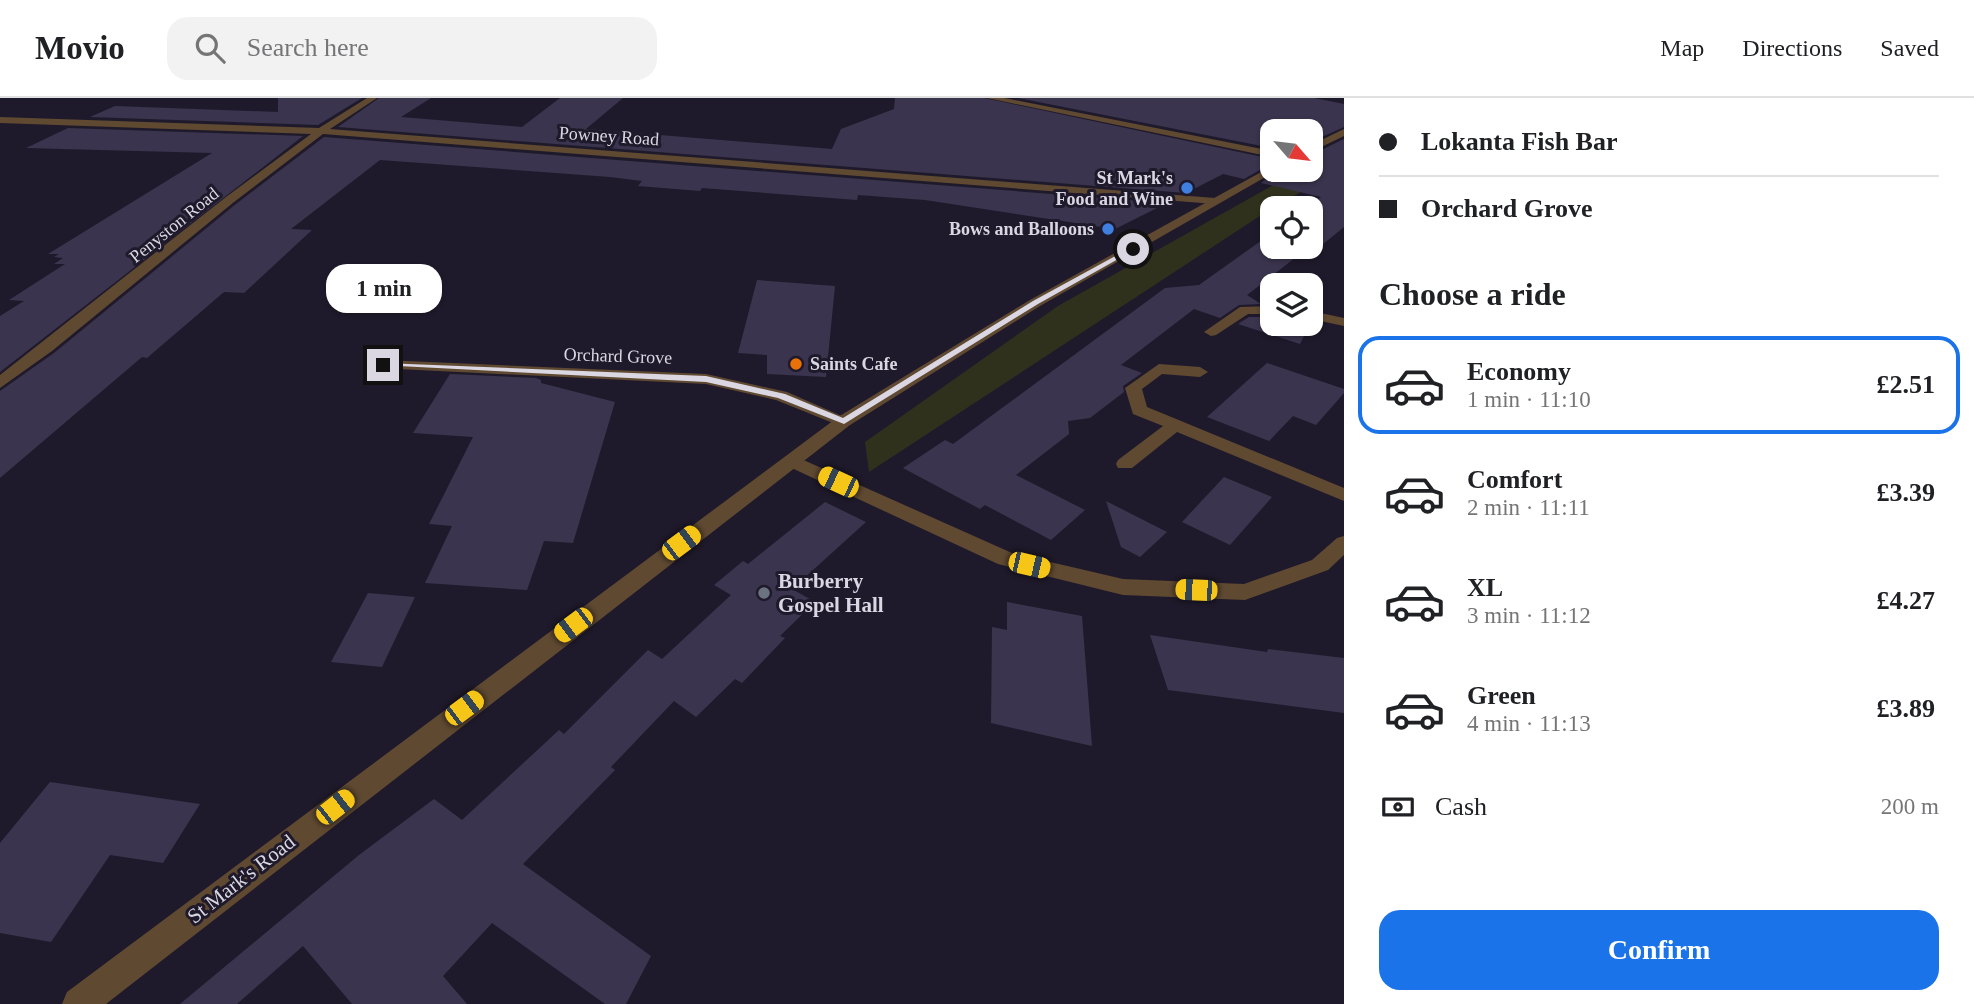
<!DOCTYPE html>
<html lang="en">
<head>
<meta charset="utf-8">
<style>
  :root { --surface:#fff; --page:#f2f2f2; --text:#202124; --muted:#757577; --line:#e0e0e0; --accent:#1a73e8 }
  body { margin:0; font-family:Georgia,serif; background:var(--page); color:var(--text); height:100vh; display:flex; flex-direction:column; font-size:26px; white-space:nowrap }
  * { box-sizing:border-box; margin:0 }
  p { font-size:23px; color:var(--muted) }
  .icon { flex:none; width:38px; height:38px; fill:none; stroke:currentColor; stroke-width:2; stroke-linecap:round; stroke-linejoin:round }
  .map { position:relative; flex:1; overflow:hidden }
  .details { display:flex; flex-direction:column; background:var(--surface); width:630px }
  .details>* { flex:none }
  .banner { display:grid; align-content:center; height:154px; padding:0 35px; background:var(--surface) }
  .needle { width:46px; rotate:118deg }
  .buttons { position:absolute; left:1260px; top:21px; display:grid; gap:14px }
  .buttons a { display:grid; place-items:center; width:63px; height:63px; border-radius:14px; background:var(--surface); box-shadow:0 2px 5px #0004; font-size:35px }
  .end { position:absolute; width:32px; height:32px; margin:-16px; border:9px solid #dad7e3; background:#111; box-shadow:0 0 0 4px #111 }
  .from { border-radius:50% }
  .bubble { position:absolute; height:49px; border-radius:21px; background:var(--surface); box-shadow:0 2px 5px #0004; font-size:23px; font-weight:700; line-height:49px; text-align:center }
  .car { position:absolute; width:21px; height:42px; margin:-21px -10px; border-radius:9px; box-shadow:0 0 5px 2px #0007; background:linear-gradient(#f5c518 24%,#345 0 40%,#f5c518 0 76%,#345 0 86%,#f5c518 0) }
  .banner b { display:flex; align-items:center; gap:24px; height:66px; font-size:26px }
  .banner b+b { border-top:2px solid var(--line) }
  .banner i { width:18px; height:18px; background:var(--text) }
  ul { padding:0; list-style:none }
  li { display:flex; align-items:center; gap:21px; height:98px; margin:0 14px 10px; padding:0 21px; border:4px solid transparent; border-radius:21px }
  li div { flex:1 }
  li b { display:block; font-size:26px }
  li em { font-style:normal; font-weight:700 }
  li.current { border-color:var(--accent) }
  li>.icon { width:63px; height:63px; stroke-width:1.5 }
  h2 { padding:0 35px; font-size:32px; line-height:84px }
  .pay { display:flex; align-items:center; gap:18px; height:77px; padding:0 35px; font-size:26px }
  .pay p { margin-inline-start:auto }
  .primary-button { display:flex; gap:14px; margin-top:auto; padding:14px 35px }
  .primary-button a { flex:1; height:80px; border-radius:21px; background:var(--accent); color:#fff; font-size:28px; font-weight:700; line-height:80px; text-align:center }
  header { display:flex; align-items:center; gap:42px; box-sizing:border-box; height:98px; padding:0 35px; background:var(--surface); border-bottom:2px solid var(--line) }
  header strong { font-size:33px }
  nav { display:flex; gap:38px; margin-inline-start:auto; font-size:24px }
  .search { width:490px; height:63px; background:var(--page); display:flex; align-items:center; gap:18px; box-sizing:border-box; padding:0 24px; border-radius:21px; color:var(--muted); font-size:26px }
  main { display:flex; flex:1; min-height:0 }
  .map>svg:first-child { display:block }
  .green { fill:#30311d }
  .building { fill:#3b344e }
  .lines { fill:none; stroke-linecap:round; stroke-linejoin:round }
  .minor { fill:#5f4931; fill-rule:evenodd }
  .tertiary { fill:#5f4931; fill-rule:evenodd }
  .route { fill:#dad7e3 }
  .shop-dot { fill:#3f7fe0; stroke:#1f1a2b; stroke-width:2.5 }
  .food-dot { fill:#e8710a; stroke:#1f1a2b; stroke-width:2.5 }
  .worship-dot { fill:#6b7280; stroke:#1f1a2b; stroke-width:2.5 }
  .labels { text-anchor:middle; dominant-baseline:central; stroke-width:6; stroke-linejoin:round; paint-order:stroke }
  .far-street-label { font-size:18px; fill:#dad7e3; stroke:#1f1a2b }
  .far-poi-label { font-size:18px; font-weight:bold; fill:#dad7e3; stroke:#1f1a2b; text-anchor:end }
  .poi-label { font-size:21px; font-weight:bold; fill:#dad7e3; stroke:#1f1a2b; text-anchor:start }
  .street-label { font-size:21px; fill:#dad7e3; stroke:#1f1a2b }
</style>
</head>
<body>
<header>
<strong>Movio</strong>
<div class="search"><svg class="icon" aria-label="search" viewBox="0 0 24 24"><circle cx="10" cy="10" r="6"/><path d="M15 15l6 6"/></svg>Search here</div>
<nav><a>Map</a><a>Directions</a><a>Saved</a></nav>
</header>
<main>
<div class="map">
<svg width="1344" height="906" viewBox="0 0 1344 906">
  <rect width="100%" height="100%" fill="#1f1a2b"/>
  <path class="green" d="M1319 84 1272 110 869 374 865 344 1058 208 1275 86Z"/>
  <g class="building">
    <path d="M278 0H362L318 27 90 19 115 8 278 14Z"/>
    <path d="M379 0H431L401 19 522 29 560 0H623L586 31 832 51 841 31 894 11 895 0H984L1272 61V65L1244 81 1223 76 1186 95 338 29Z"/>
    <path d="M1018 0H1314L1344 6V29L1311 44V33H1272V50Z"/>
    <path d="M68 30 303 38 0 274V218L24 203 9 202 65 166H54L63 160 54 159 59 156H48L212 55 26 50Z"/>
    <path d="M324 39 1167 105 1115 131 925 102 858 97 857 102 702 90 700 93 638 88 642 83 610 79 380 62 291 131 312 132 244 195 224 194 147 260 142 259 0 380V293L54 255 236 106Z"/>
    <path d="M1344 41V129L1322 147 1314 145 1311 148V110H1306L1321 99 1261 85 1278 72H1311V57Z"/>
    <path d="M1272 135V149H1309L1247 197 1261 206 1239 207 1220 220 1194 211 1121 267 1142 275 1123 288 1124 294 1090 320 1068 323 1069 336 1016 377 1085 412 1051 442 985 407 980 411 903 370 945 342 953 346 1165 190 1199 187Z"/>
    <path d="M757 182 835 188 826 279 767 276V257L738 255Z"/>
    <path d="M1249 219H1272V226H1293L1306 234 1300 246 1238 226Z"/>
    <path d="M1267 265 1344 291V295L1316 327 1293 318 1269 343 1207 319Z"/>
    <path d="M450 276 536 280 541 282V285L615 304 573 445 544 443 527 492 425 485 452 428 429 426 473 339 413 335Z"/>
    <path d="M1224 379 1272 399 1230 447 1182 424Z"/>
    <path d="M1106 403 1167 434 1140 459 1121 449Z"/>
    <path d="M825 404 866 424 792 491 815 504 780 538 785 540 742 585 735 581 696 619 674 603 611 669 615 672 523 766 651 858 626 906H605L492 825 443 878 467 906H352L303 848 237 906H180L359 757 434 701 462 722 559 632 564 636 648 552 662 561 731 497 714 487 743 463 748 466Z"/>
    <path d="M368 495 415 499 382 569 331 564Z"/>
    <path d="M1007 504 1082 518 1092 648 991 625 992 529 1007 532Z"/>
    <path d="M1150 537 1267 554 1268 551 1344 560V615L1168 592Z"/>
    <path d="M50 684 200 706 163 765 110 757 51 844 0 835V745Z"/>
  </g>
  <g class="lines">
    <g class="minor">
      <path d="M367 0H377L330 31 1215 100 1221 103 1215 106 323 36 234 104 52 253 0 290V277L226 99 311 36 0 25V19L319 30Z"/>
      <path d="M987 0H1004L1272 53V59Z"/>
      <path d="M1272 208V216H1248L1216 237 1211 238 1204 234 1240 209Z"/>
      <path d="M1311 213 1344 220V228L1311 221Z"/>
      <path d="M383 262 706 276 787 294 853 323 850 327H838L776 302 706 286 377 270 375 267Z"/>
      <path d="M1159 266 1200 269 1208 274 1200 279 1162 276 1142 291 1147 309 1344 390V403L1177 334 1132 370H1118L1116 366 1118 362 1163 328 1133 316 1125 290Z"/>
      <path d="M790 356 1012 455 1123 481 1244 486 1312 462 1337 440 1344 438V457L1328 472 1245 502 1123 497 998 466 783 366 781 362Z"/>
    </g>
    <g class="tertiary">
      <path d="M1344 31V38L1311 54V47Z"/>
      <path d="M1272 68 1276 73 1040 208 850 327 106 906H62L67 894 838 319 1030 202Z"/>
    </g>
  </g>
  <path class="route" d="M1130 150 1136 151 1038 206 844 326 778 300 706 284 379 267 383 265 706 278 785 296 843 320 1033 203Z"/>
  <g class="shop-dot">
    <circle cx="1187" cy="90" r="7"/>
    <circle cx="1108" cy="131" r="7"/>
  </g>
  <circle class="food-dot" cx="796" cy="266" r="7"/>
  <circle class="worship-dot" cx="764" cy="495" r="7"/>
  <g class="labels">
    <g class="far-street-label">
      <text transform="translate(609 38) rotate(4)">Powney Road</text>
      <text transform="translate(174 127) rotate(-39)">Penyston Road</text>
      <text transform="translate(618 258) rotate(2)">Orchard Grove</text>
    </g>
    <g class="far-poi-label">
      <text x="1173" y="80">St Mark's<tspan x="1173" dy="21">Food and Wine</tspan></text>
      <text x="1094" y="131">Bows and Balloons</text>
      <text x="810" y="266" text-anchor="start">Saints Cafe</text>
    </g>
    <g class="poi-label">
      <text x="778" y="483">Burberry<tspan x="778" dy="24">Gospel Hall</tspan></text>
    </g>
    <g class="street-label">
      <text transform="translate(241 781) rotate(-38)">St Mark's Road</text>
    </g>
  </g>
</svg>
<div class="buttons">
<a><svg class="needle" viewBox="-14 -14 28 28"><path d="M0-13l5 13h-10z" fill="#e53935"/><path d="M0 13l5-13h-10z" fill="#757577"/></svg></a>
<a><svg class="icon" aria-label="locate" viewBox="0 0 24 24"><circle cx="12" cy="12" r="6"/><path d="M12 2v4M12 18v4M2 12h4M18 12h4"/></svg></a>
<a><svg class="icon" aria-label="layers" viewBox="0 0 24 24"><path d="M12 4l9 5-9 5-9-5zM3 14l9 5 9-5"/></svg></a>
</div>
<i class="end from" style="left:1133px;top:151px"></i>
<i class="end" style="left:383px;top:267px"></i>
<div class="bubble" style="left:326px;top:166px;width:116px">1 min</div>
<i class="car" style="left:838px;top:384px;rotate:295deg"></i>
<i class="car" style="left:681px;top:445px;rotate:53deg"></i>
<i class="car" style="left:1029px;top:467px;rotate:103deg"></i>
<i class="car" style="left:1196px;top:492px;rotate:272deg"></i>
<i class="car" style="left:573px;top:527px;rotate:233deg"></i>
<i class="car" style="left:464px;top:610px;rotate:53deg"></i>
<i class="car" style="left:335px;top:709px;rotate:52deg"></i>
</div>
<section class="details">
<div class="banner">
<b><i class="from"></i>Lokanta Fish Bar</b>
<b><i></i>Orchard Grove</b>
</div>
<h2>Choose a ride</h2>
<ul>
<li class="current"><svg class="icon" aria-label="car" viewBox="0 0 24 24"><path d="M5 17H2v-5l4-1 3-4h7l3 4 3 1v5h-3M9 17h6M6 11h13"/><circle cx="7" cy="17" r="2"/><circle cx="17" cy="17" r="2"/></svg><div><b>Economy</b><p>1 min · 11:10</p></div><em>£2.51</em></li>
<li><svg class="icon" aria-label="car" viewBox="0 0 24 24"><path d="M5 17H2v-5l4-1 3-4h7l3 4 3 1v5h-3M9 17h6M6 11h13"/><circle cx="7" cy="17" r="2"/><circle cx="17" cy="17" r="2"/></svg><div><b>Comfort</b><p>2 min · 11:11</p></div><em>£3.39</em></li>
<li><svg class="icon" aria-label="car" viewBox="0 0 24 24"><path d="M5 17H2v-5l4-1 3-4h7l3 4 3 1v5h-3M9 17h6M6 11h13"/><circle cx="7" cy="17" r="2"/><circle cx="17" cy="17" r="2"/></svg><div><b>XL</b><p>3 min · 11:12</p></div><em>£4.27</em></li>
<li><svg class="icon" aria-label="car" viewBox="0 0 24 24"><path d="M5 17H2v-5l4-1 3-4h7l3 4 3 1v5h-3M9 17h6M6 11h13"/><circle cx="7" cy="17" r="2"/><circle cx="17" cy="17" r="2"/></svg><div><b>Green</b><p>4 min · 11:13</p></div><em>£3.89</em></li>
</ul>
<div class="pay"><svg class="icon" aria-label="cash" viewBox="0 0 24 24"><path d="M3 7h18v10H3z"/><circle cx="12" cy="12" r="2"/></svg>Cash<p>200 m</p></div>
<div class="primary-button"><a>Confirm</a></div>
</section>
</main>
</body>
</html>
